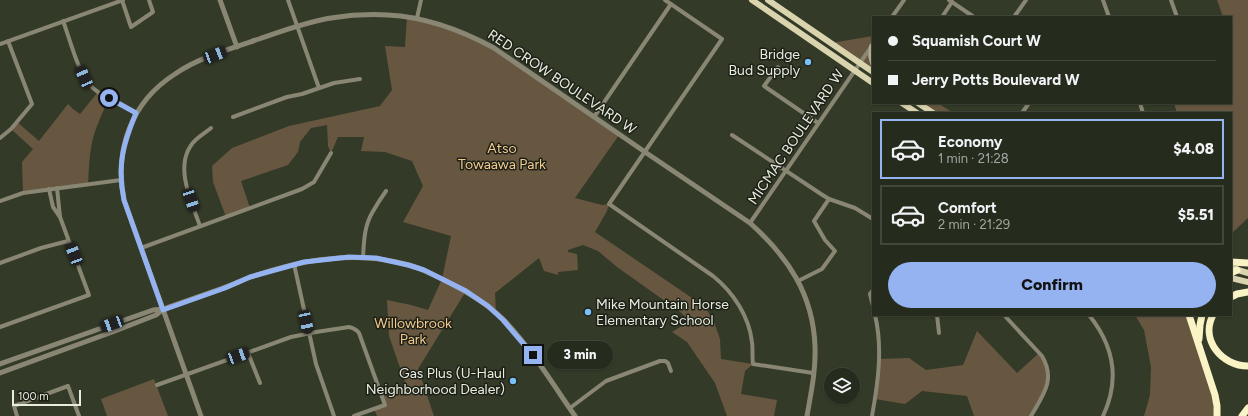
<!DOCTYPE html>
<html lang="en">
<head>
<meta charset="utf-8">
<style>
  :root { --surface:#262c1d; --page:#2e3426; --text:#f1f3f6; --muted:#a4a7a4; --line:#42483b; --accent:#95b2f1 }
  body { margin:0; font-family:Figtree,sans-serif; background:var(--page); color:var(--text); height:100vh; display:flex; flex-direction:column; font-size:15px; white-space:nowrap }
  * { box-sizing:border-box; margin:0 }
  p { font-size:13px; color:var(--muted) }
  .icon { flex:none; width:22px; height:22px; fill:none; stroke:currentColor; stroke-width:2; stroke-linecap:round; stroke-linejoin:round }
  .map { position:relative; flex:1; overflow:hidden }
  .panel { position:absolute; left:872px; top:112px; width:360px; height:204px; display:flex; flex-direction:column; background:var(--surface); border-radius:0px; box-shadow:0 1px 3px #0004,0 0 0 1px var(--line) }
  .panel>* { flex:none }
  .guide { position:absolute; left:872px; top:16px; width:360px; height:88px; border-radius:0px; box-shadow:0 1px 3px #0004,0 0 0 1px var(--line); display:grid; align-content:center; height:88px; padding:0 16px; background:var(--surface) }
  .tools { position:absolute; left:824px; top:368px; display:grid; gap:8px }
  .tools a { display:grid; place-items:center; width:36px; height:36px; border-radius:50%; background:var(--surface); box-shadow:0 1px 3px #0004,0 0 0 1px var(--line); font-size:20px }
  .scale { position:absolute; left:12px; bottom:10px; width:69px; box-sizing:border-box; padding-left:4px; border:2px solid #e7ecdf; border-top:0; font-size:11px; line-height:14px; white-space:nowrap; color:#e7ecdf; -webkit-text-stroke:3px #1d2017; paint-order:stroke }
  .end { position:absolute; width:18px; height:18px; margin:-9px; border:5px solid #95b2f1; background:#111; box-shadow:0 0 0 2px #111 }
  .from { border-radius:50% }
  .bubble { position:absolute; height:28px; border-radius:14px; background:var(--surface); box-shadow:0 1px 3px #0004,0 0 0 1px var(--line); font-size:13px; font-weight:800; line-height:28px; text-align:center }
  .car { position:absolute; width:12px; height:24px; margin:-12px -6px; border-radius:5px; box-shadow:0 0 3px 1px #0007; background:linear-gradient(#222 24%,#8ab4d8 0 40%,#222 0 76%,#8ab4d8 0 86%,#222 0) }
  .guide b { display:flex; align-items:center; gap:14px; height:38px; font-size:15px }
  .guide b+b { border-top:1px solid var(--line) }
  .guide i { width:10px; height:10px; background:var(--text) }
  ul { padding:7px 0 0; list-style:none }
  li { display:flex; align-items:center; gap:12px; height:60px; margin:0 8px 6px; padding:0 8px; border:2px solid var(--line); border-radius:0px }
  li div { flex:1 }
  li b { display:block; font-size:15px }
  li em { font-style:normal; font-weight:800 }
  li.current { border-color:var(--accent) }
  li>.icon { width:36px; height:36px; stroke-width:1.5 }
  .action { display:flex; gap:8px; margin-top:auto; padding:8px 16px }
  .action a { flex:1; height:46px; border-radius:24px; background:var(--accent); color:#111; font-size:16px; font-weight:800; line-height:46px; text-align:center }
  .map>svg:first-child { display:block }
  .green { fill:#675741 }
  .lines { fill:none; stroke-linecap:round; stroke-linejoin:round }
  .minor { stroke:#898674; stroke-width:4 }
  .tertiary { stroke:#898674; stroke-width:5 }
  .secondary { stroke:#b7b295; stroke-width:5.5 }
  .primary { stroke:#dad4ae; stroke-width:6 }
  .motorway { stroke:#faf3c5; stroke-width:7 }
  .route { stroke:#95b2f1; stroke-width:5 }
  .poi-dot { fill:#79bff8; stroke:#1d2017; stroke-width:1.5 }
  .labels { text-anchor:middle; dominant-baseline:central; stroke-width:3; stroke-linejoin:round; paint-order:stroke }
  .poi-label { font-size:14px; fill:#e7ecdf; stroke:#1d2017; text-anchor:end }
  .street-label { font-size:14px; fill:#e7ecdf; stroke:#1d2017 }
  .park-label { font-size:14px; fill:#f3c98d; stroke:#1d2017 }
</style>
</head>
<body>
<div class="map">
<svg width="1248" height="416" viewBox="0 0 1248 416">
  <rect width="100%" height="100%" fill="#333a27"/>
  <g class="green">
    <path d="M1217 0H1248V218L1231 234V113H1177L1174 103H1231V17H1223Z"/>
    <path d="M407 17 417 18 483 42 619 135 575 198 602 205 609 204 607 211 595 232 698 302 707 310 714 322 720 339 721 359 753 364 745 371 741 394 777 400 774 416H727L715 383 687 342 672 332 690 321 679 311 617 267 598 251 583 245 568 250V252L577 254 578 270 558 272V275L544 271 539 258 495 293 496 313 466 291 418 369 434 416H377L374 409 385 405 380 395 406 385 389 336 387 300 411 305 428 310 442 279 451 236 403 222 423 186 412 161 385 152 361 151 364 137H338L331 153 328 146 327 125 311 128 300 142 298 152 288 165 241 181 250 208 226 217 213 182 212 166 232 148 289 126 380 106 392 90 385 46 405 47Z"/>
    <path d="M873 36V72L831 43Z"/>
    <path d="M98 92 109 98C103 113 95 127 92 143 89 156 89 171 88 184L23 193 22 162 33 149 11 129 17 122 39 141 68 104 73 109 80 114Z"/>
    <path d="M918 103H938L953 113H933Z"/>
    <path d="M1135 315H1186L1211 392 1213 401 1214 416H1144L1150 395 1151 367 1144 330Z"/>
    <path d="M977 331 1017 373 1039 353 1046 363 1048 385 1031 416H974L967 396 922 391 905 404 875 399 879 359 909 358 926 370 963 365Z"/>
    <path d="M154 379 168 416H107L101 399Z"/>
  </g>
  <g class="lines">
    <g class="minor">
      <path d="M122 0 131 27 153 12 149 0"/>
      <path d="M288 0 319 88"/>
      <path d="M665 0 722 39 609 204 713 276C733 292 749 316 752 342 753 349 752 357 753 364L813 373"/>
      <path d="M949 0 974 17"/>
      <path d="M1103 0 1109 17"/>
      <path d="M1171 0 1177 17"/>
      <path d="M892 17 904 0"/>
      <path d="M942 17 952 2"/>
      <path d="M1014 17 1026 0"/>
      <path d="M417 18 421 0"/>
      <path d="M63 21C70 39 77 69 89 84 99 96 122 105 136 113"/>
      <path d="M0 44 123 0"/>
      <path d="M778 67 764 86 818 123"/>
      <path d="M1140 103 1143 113"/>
      <path d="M1022 113 1029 103"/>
      <path d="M233 117 287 97 302 94 334 83 360 79"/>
      <path d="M594 117 671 4"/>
      <path d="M732 135 821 194 829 199 855 208 873 219"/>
      <path d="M0 138 11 129 32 104 8 41"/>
      <path d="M57 188 60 217"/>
      <path d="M0 201 23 193 121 180"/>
      <path d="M750 223 871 47"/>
      <path d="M200 226C192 203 174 167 192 144 196 138 205 133 211 128"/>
      <path d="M141 248 302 189 314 182 331 153"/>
      <path d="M363 257C364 242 364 227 372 213 376 206 381 198 386 191"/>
      <path d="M0 263 41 248 68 241"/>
      <path d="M294 264 316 364 334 416"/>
      <path d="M798 281 822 269 835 251 825 240 814 221 829 199"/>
      <path d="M873 290 870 294 873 306"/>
      <path d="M937 315 939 333"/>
      <path d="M1004 315 1042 356C1056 380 1043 395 1031 416"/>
      <path d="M1089 315C1114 346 1120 380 1103 416"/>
      <path d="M0 327 89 295 60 217 53 207 49 189"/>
      <path d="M248 353 260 383"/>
      <path d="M157 385 291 337 316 332 349 327C354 328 356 329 359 333L385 405 354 416"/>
      <path d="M570 408 606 381 660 361H665L668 363 671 371"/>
      <path d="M17 416 14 406 68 386 79 416"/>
      <path d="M872 416C878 383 883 348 875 315"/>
    </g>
    <g class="tertiary">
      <path d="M220 0 237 47"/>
      <path d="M0 364 153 310 163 309C183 302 203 295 223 288 233 285 242 280 251 277 302 259 357 250 409 265 421 268 431 274 442 279 464 290 485 302 503 319 531 348 552 383 575 416"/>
      <path d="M0 373 115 331 156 315 162 310"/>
      <path d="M201 416 124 200C114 150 131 102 175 74 198 58 232 48 259 39 282 31 306 22 331 18 350 15 370 14 388 15 426 17 461 30 494 48L645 152 750 223C788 257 813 294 815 346 816 370 811 393 807 416"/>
    </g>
    <path class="secondary" d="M872 46 871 56 873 64"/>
    <g class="primary">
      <path d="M752 0 873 83"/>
      <path d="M768 0 873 72"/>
      <path d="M902 103 917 113"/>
      <path d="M918 103 933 113"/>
      <path d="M1231 268 1248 273"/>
      <path d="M1231 278 1248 282"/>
    </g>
    <g class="motorway">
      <path d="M1231 262 1248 263"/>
      <path d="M1231 273 1237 270"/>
      <path d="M1231 297 1237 294 1248 292"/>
      <path d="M1189 315 1215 395 1217 406V416"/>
      <path d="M1213 315C1200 340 1222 366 1248 366"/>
      <path d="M1199 339 1200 325 1202 315"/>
      <path d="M1242 416 1248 408"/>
    </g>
  </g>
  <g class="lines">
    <path class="route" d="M109 98 136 113C123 144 117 166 124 200L163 310 225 288 250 277 304 262 349 257 376 258 408 265 424 270 466 291 488 306 503 320 533 355"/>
  </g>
  <g class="poi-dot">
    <circle cx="808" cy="62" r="4"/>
    <circle cx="588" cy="312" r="4"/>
    <circle cx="513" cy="381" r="4"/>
  </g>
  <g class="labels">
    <g class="poi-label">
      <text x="800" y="54">Bridge<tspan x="800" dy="16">Bud Supply</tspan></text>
      <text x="596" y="304" text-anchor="start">Mike Mountain Horse<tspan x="596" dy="16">Elementary School</tspan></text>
      <text x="505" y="373">Gas Plus (U-Haul<tspan x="505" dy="16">Neighborhood Dealer)</tspan></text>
    </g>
    <g class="street-label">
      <text transform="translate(562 82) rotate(34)">RED CROW BOULEVARD W</text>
      <text transform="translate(796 137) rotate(-56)">MICMAC BOULEVARD W</text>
    </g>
    <g class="park-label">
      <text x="502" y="148">Atso<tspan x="502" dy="16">Towaawa Park</tspan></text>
      <text x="413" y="323">Willowbrook<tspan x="413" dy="16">Park</tspan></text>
    </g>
  </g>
</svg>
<div class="tools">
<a><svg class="icon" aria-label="layers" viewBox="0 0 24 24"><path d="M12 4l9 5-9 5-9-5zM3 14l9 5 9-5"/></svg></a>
</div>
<div class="scale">100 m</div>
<i class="end from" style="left:109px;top:98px"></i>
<i class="end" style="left:533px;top:355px"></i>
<div class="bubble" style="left:547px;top:341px;width:66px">3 min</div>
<i class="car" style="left:215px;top:55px;rotate:69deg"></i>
<i class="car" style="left:84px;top:77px;rotate:336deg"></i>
<i class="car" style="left:191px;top:200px;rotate:161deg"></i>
<i class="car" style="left:74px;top:254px;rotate:339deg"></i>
<i class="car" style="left:306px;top:322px;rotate:168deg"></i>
<i class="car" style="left:112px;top:324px;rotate:250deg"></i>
<i class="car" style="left:238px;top:356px;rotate:70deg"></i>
<div class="guide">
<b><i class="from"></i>Squamish Court W</b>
<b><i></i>Jerry Potts Boulevard W</b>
</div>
<section class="panel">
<ul>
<li class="current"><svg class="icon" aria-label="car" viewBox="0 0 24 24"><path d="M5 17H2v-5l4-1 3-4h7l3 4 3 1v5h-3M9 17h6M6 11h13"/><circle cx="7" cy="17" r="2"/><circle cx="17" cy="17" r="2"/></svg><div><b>Economy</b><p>1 min · 21:28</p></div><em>$4.08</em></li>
<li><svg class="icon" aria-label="car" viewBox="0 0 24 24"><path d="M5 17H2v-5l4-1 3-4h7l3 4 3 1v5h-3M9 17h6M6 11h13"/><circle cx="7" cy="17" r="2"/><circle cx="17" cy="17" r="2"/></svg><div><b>Comfort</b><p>2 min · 21:29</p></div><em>$5.51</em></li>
</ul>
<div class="action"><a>Confirm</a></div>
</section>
</div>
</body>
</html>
